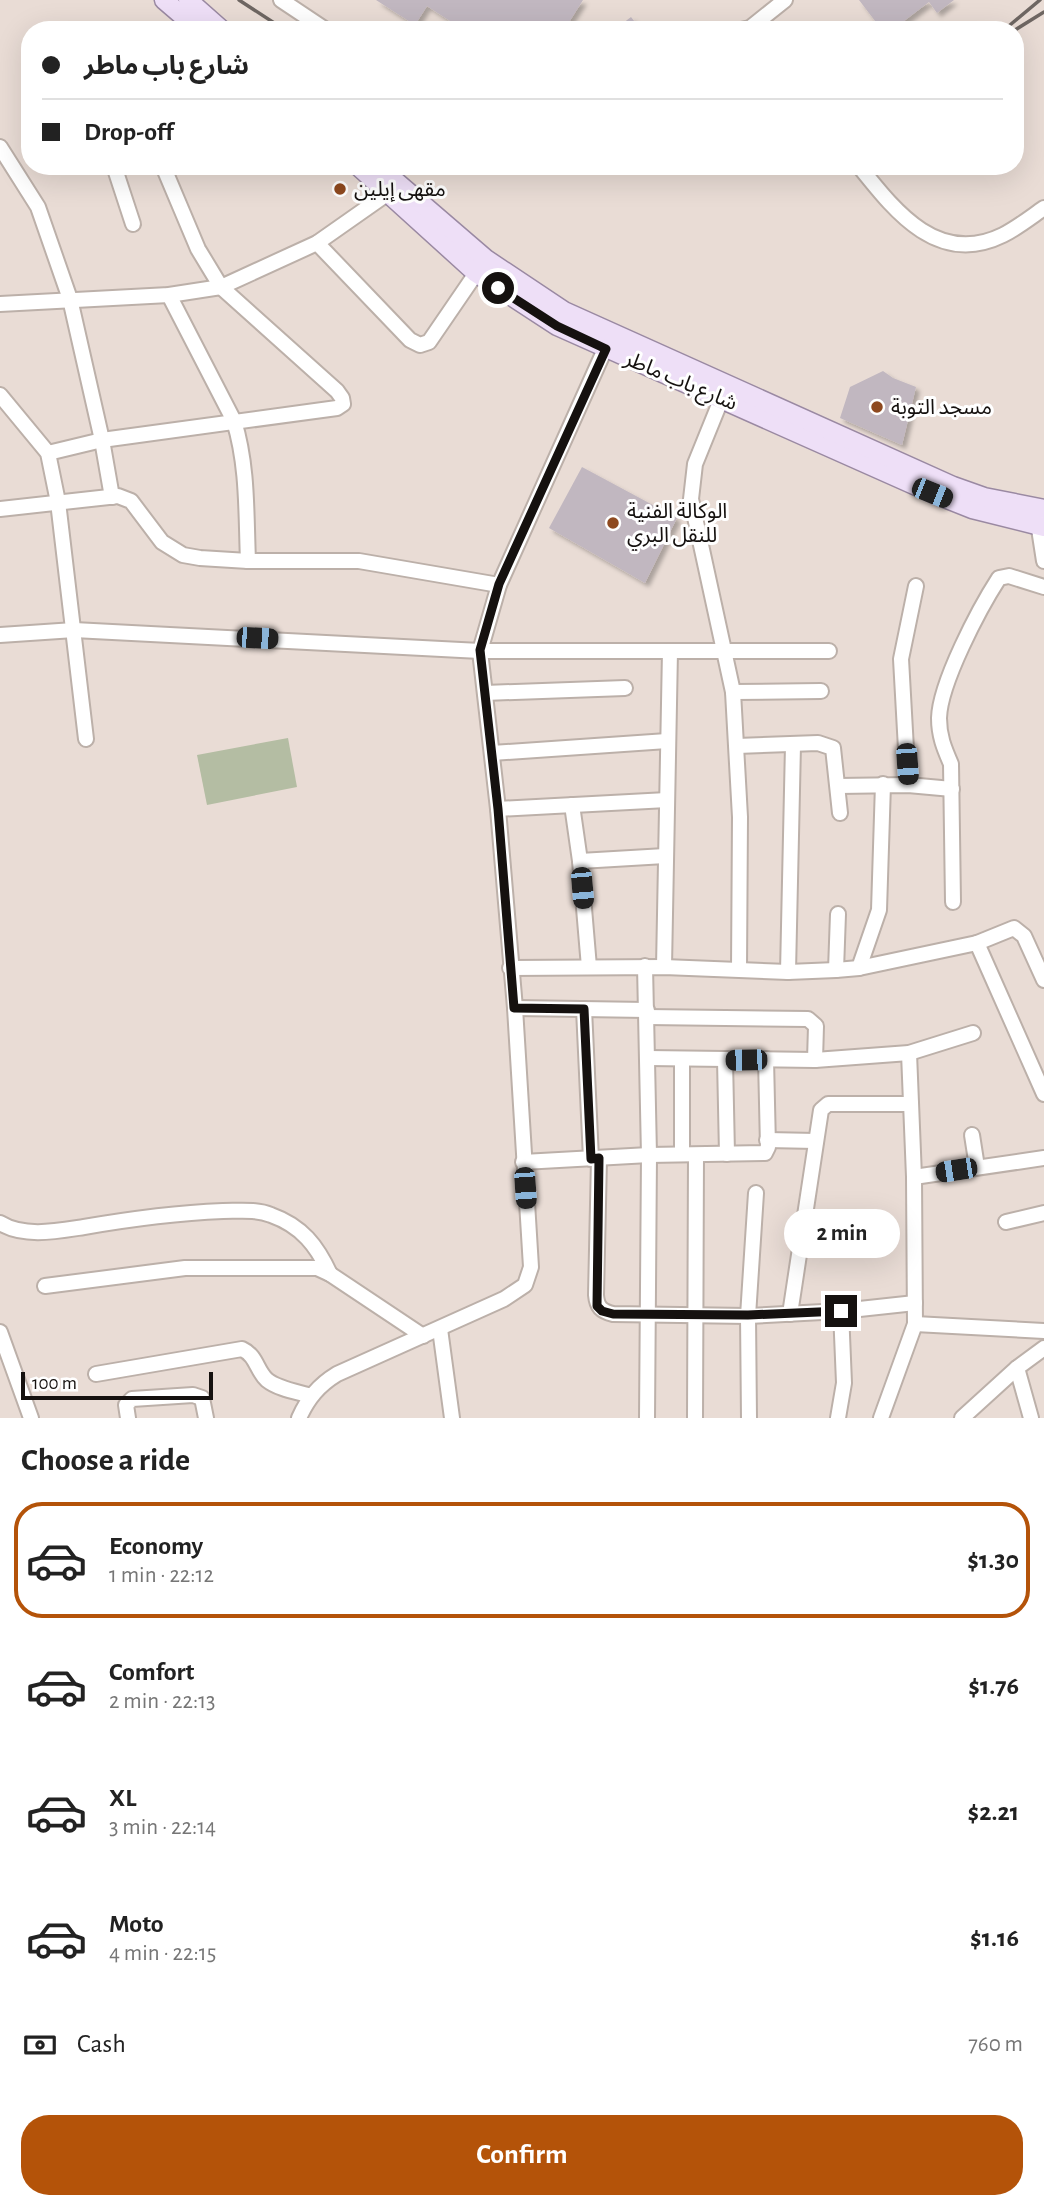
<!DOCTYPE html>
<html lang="en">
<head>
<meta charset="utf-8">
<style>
  :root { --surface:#fff; --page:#f2f2f2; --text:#222; --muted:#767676; --line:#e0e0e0; --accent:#b45309 }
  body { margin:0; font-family:"Alegreya Sans","Noto Sans Arabic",sans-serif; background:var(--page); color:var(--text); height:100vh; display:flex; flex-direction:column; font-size:26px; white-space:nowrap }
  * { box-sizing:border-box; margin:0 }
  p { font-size:23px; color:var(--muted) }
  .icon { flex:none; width:38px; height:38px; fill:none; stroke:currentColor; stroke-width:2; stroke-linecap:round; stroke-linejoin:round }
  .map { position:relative; height:1418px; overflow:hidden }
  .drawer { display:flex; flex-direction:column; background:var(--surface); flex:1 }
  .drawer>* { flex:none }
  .banner { position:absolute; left:21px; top:21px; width:1003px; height:154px; border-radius:28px; box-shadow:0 7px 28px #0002; display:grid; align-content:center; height:154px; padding:0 21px; background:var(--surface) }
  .scale { position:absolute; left:21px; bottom:18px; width:192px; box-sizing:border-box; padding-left:7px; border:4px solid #15110f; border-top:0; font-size:19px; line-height:24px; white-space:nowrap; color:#15110f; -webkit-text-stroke:5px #fff; paint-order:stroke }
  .end { position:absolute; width:32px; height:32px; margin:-16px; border:9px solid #15110f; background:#fff; box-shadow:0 0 0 4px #fff }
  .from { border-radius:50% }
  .bubble { position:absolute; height:49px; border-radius:24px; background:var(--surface); box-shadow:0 7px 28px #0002; font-size:23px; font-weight:700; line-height:49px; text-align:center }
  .car { position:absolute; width:21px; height:42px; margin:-21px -10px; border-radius:9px; box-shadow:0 0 5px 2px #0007; background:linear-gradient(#222 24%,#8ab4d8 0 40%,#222 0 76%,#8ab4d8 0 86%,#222 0) }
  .banner b { display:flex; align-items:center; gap:24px; height:66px; font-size:26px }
  .banner b+b { border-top:2px solid var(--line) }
  .banner i { width:18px; height:18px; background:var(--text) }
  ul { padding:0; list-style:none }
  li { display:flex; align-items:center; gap:21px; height:116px; margin:0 14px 10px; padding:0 7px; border:4px solid transparent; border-radius:28px }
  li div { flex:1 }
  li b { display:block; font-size:26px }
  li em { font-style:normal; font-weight:700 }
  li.active { border-color:var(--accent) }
  li>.icon { width:63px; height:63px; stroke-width:1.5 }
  h2 { padding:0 21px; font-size:32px; line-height:84px }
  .pay { display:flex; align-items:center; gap:18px; height:77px; padding:0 21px; font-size:26px }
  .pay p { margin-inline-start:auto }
  .action { display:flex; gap:14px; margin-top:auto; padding:14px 21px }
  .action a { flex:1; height:80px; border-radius:28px; background:var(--accent); color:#fff; font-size:28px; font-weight:700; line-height:80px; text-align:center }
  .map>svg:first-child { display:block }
  .green { fill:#b4bda3 }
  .building { fill:#c1b7c0; filter:url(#shadow) }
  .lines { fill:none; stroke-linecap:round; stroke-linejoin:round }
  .minor-casing { stroke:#bcb0a9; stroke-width:18 }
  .major-casing { stroke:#9a89a2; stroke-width:21 }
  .minor { stroke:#fff; stroke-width:14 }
  .major { stroke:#eedff7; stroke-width:18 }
  .rail { stroke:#6e6662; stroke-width:3.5 }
  .route { stroke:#15110f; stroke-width:9 }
  .poi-dot { fill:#8e491f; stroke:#fff; stroke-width:2.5 }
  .labels { text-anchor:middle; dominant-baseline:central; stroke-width:6; stroke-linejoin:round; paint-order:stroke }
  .poi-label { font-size:21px; fill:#15110f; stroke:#fff; text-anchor:start }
  .street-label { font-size:21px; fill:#15110f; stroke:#fff }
</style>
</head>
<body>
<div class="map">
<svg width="1044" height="1418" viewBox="0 0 1044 1418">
  <defs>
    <filter id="shadow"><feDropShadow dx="4" dy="4" stdDeviation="2" flood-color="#0004"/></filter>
  </defs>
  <rect width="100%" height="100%" fill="#e9dcd5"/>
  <path class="green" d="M288 738 297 787 207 805 197 755Z"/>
  <g class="building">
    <path d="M376 0H583L564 30H464L427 6 415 25Z"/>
    <path d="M859 0H954L937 13 929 2 892 30H882Z"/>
    <path d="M631 17 641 30H614Z"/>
    <path d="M883 371 893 378 916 387 902 445 840 418 850 387Z"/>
    <path d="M582 467 677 518 645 583 549 528Z"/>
  </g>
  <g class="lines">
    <g class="minor-casing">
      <g id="minor">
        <path d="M281 0 326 30"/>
        <path d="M741 30 750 28 785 0"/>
        <path d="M0 147 38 207 70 299 102 440 112 497"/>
        <path d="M114 166 133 224"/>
        <path d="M859 166C895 211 938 267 1003 235 1017 228 1031 217 1044 208"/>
        <path d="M317 243 410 340 420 345 429 342 481 266"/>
        <path d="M169 295 234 421C248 466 246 514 248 561"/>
        <path d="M0 304 169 295 221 287 317 243 394 189"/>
        <path d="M725 390 695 464 691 499 733 692 740 817 739 969"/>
        <path d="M0 395 48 453 58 502 86 739"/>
        <path d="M48 453 102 440 337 408 343 404 342 398 337 391 221 287 198 249 163 166"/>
        <path d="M0 509 118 496 131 501 162 542 183 555 200 558 248 561H359L499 585"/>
        <path d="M1037 516 1044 561"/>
        <path d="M0 635 74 630 480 651H829"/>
        <path d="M733 692 821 691"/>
        <path d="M485 693 625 688"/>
        <path d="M737 746 818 743 833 748 840 813"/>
        <path d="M492 753 667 741"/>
        <path d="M908 785 901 659 916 586"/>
        <path d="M838 786 908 785 952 789"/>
        <path d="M572 805 580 861 589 967"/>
        <path d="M498 809 667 800"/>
        <path d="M580 861 665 856"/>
        <path d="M953 902 951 764C944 748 939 736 939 718 940 683 979 609 999 578L1009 576 1044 587"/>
        <path d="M977 943 1044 1094"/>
        <path d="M645 966 649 1155 647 1418"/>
        <path d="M664 967 670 651"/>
        <path d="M510 968 664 967 788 972 836 970 859 968 977 943 1014 928 1024 936 1044 980"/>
        <path d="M859 968 879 910 883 784"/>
        <path d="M836 970 838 914"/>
        <path d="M788 972 793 745"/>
        <path d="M515 1008 647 1010"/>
        <path d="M584 1009 591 1159"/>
        <path d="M647 1017 808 1019 816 1026 815 1060"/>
        <path d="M648 1058 815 1060 909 1053 973 1033"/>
        <path d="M682 1059V1154"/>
        <path d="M725 1060 727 1154"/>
        <path d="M972 1135 977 1167"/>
        <path d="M767 1140 816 1141"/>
        <path d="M599 1159 596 1295C597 1307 601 1311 613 1314L748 1316 841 1311 915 1303"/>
        <path d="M523 1162 649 1155 765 1153 768 1147 766 1059"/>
        <path d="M914 1177 1044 1158"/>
        <path d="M1006 1222 1044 1213"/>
        <path d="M0 1223C24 1238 58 1231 84 1227 130 1219 176 1213 223 1211 239 1211 257 1209 271 1215 302 1226 317 1246 330 1274"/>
        <path d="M45 1286 185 1268H317L330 1274 423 1336"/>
        <path d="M790 1314 821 1110 828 1104H911"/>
        <path d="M915 1324 1044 1331"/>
        <path d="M440 1329 452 1418"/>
        <path d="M0 1332 31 1418"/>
        <path d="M1017 1368 1031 1418"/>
        <path d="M96 1374 242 1349C257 1356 256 1370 267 1380 278 1389 298 1392 311 1396"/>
        <path d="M128 1418 126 1405 132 1399 193 1395 202 1398 206 1418"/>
        <path d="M299 1418C308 1398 319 1385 337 1374L504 1299 525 1285 531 1267 515 1008 498 809 480 651 499 585 610 338"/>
        <path d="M695 1418 696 1155"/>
        <path d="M749 1418 748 1316 756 1193"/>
        <path d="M838 1418 844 1383 841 1311"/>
        <path d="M881 1418 915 1324 914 1177 909 1053"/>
        <path d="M962 1418 1017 1368 1044 1348"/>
      </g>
    </g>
    <g class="major-casing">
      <g id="major">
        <path d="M164 0 199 30"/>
        <path d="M188 0 222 30"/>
        <path d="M358 166 476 273 557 326 932 493 972 509 1044 527"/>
        <path d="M378 166 486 259 564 311 953 486 984 497 1044 509"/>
      </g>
    </g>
    <use href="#minor" class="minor"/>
    <use href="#major" class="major"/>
    <g class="rail">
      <path d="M239 0 285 30"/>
      <path d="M1004 30 1040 0"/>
      <path d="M1015 30 1044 12"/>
    </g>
  </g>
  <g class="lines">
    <path class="route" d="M498 288 557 326 606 349 499 584 480 650 498 809 514 1008 584 1009 591 1159 599 1158 597 1306 602 1311 613 1314 748 1315 841 1311"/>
  </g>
  <g class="poi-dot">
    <circle cx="340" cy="189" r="7"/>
    <circle cx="877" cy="407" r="7"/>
    <circle cx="613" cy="523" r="7"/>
  </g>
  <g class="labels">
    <g class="poi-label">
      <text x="354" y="189">مقهى إيلين</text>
      <text x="891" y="407">مسجد التوبة</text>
      <text x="627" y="511">الوكالة الفنية<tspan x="627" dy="24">للنقل البري</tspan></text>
    </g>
    <g class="street-label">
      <text transform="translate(681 381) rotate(23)">شارع باب ماطر</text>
    </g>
  </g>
</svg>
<div class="scale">100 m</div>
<i class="end from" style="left:498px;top:288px"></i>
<i class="end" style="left:841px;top:1311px"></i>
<div class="bubble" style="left:784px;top:1209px;width:116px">2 min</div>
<i class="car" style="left:932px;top:493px;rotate:112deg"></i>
<i class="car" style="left:257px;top:638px;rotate:93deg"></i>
<i class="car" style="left:907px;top:764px;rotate:176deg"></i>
<i class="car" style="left:582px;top:888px;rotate:175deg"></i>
<i class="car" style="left:746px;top:1060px;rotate:269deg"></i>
<i class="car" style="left:956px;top:1170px;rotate:261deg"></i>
<i class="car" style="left:525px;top:1188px;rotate:176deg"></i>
<div class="banner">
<b><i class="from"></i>شارع باب ماطر</b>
<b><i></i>Drop-off</b>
</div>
</div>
<section class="drawer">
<h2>Choose a ride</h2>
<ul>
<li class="active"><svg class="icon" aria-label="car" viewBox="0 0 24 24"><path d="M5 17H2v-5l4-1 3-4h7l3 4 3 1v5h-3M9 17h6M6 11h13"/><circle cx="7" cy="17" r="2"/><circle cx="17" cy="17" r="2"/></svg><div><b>Economy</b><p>1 min · 22:12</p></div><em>$1.30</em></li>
<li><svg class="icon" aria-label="car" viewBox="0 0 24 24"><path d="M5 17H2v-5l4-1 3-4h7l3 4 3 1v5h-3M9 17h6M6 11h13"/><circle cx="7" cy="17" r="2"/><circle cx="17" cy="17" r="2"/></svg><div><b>Comfort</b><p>2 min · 22:13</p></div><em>$1.76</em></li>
<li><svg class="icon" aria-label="car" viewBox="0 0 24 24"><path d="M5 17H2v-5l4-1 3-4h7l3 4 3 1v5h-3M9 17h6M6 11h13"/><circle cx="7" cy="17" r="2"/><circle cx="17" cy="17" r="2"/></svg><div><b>XL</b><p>3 min · 22:14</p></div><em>$2.21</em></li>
<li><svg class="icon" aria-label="car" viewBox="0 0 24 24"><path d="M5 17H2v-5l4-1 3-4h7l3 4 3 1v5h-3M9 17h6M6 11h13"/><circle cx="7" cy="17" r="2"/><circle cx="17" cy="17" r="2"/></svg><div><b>Moto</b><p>4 min · 22:15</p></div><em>$1.16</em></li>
</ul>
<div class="pay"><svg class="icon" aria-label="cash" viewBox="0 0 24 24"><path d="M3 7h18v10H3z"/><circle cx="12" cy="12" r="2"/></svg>Cash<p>760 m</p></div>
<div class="action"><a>Confirm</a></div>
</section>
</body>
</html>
